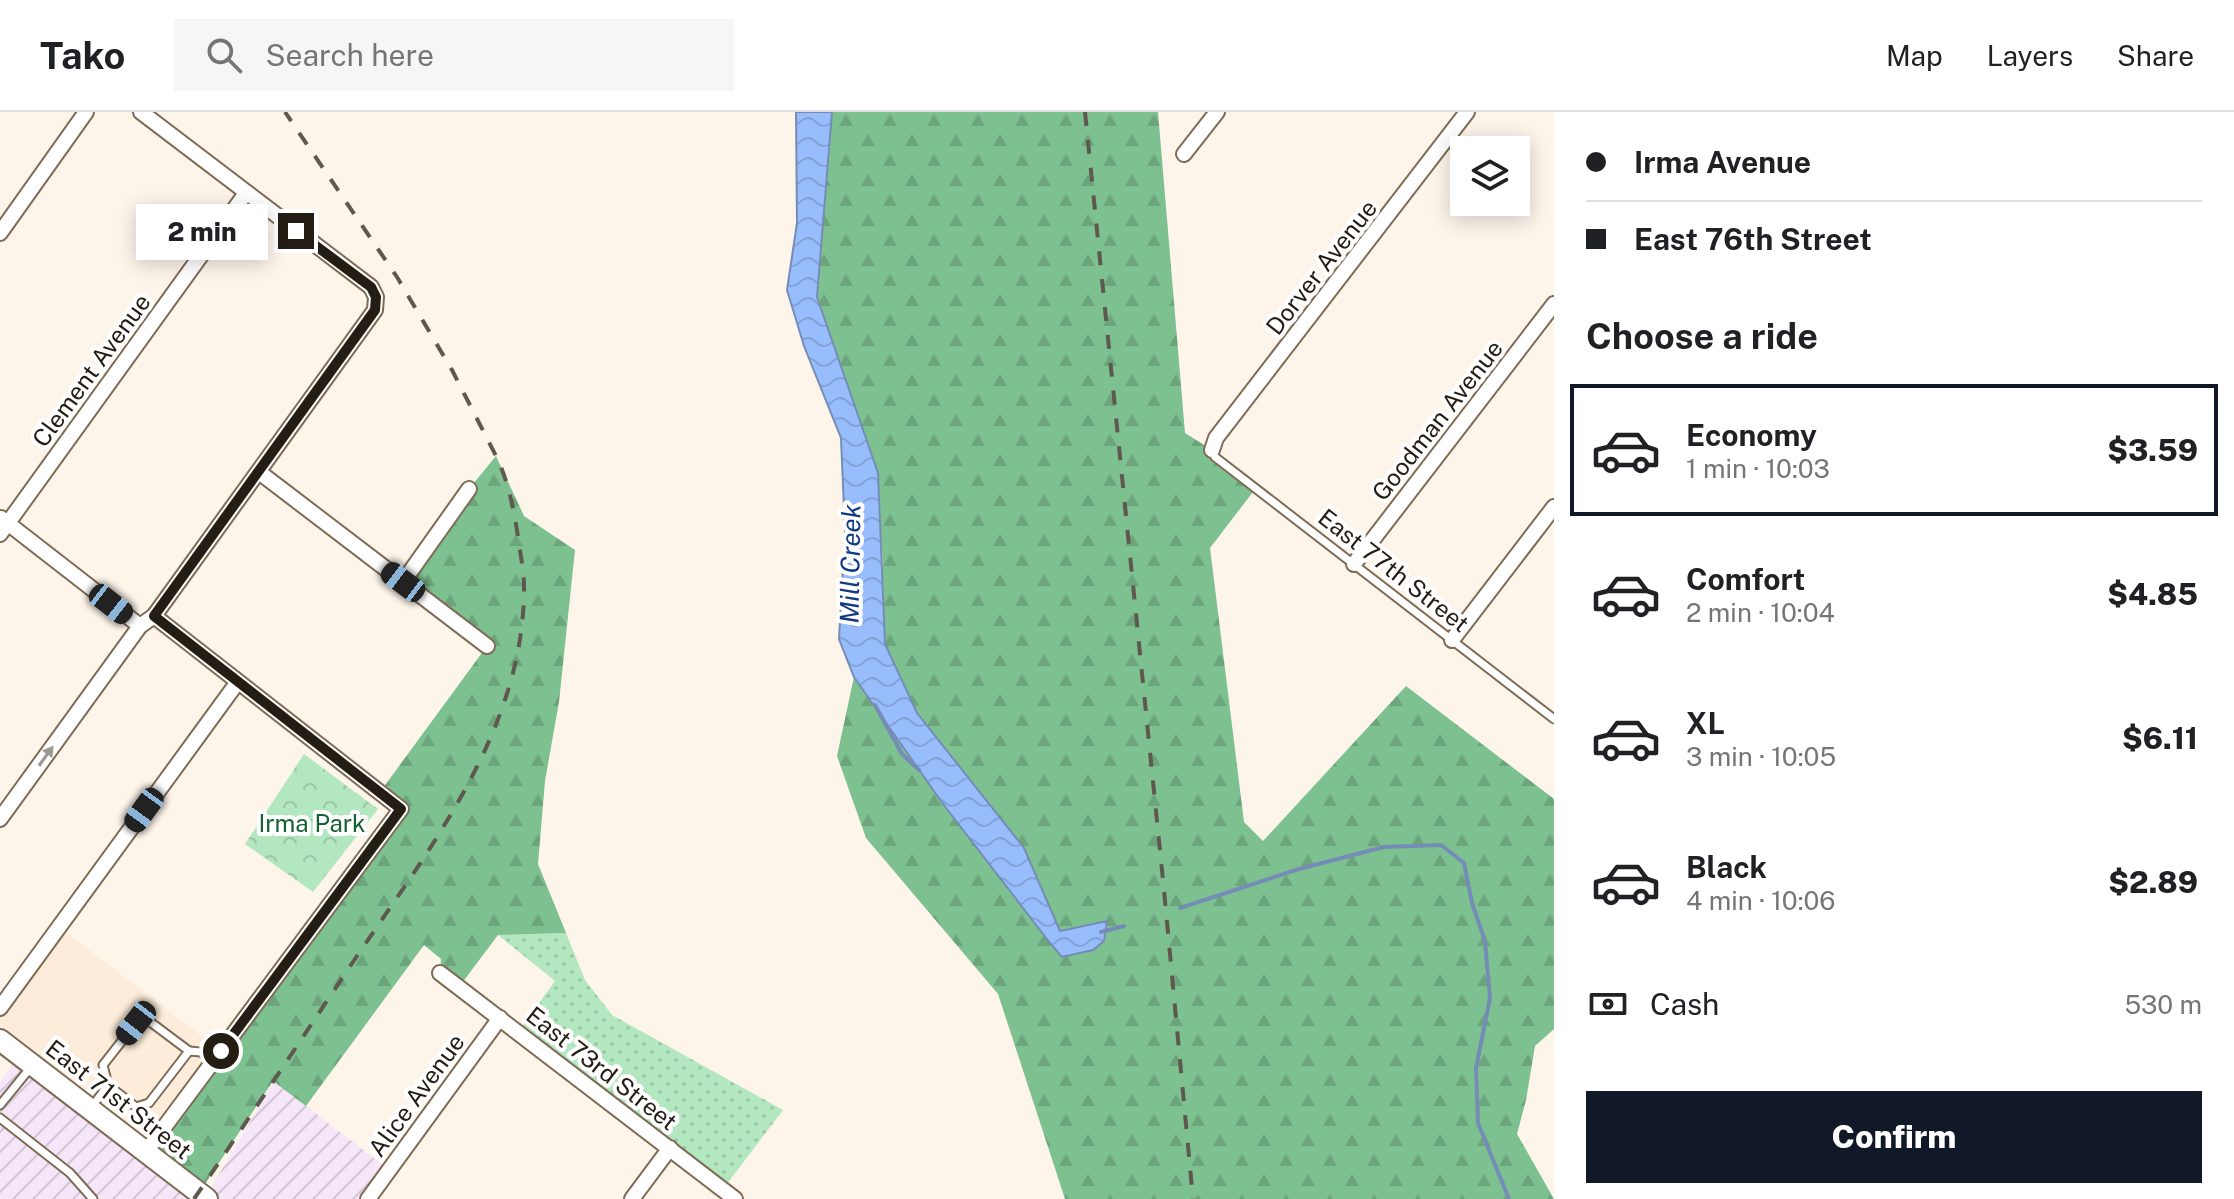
<!DOCTYPE html>
<html lang="en">
<head>
<meta charset="utf-8">
<style>
  :root { --surface:#fff; --page:#f6f6f6; --text:#202124; --muted:#757577; --line:#e0e0e0; --accent:#111827 }
  body { margin:0; font-family:"Public Sans",sans-serif; background:var(--page); color:var(--text); height:100vh; display:flex; flex-direction:column; font-size:30px; white-space:nowrap }
  * { box-sizing:border-box; margin:0 }
  p { font-size:26px; color:var(--muted) }
  .icon { flex:none; width:44px; height:44px; fill:none; stroke:currentColor; stroke-width:2; stroke-linecap:round; stroke-linejoin:round }
  .map { position:relative; flex:1; overflow:hidden }
  .side { display:flex; flex-direction:column; background:var(--surface); width:680px }
  .side>* { flex:none }
  .guide { display:grid; align-content:center; height:176px; padding:0 32px; background:var(--surface) }
  .controls { position:absolute; left:1450px; top:24px; display:grid; gap:16px }
  .controls a { display:grid; place-items:center; width:80px; height:80px; border-radius:0px; background:var(--surface); box-shadow:0 4px 20px #0003; font-size:40px }
  .end { position:absolute; width:36px; height:36px; margin:-18px; border:10px solid #241d14; background:#fff; box-shadow:0 0 0 4px #fff }
  .from { border-radius:50% }
  .bubble { position:absolute; height:56px; border-radius:0px; background:var(--surface); box-shadow:0 4px 20px #0003; font-size:26px; font-weight:800; line-height:56px; text-align:center }
  .car { position:absolute; width:24px; height:48px; margin:-24px -12px; border-radius:10px; box-shadow:0 0 6px 2px #0007; background:linear-gradient(#222 24%,#8ab4d8 0 40%,#222 0 76%,#8ab4d8 0 86%,#222 0) }
  .guide b { display:flex; align-items:center; gap:28px; height:76px; font-size:30px }
  .guide b+b { border-top:2px solid var(--line) }
  .guide i { width:20px; height:20px; background:var(--text) }
  ul { padding:0; list-style:none }
  li { display:flex; align-items:center; gap:24px; height:132px; margin:0 16px 12px; padding:0 16px; border:4px solid transparent; border-radius:0px }
  li div { flex:1 }
  li b { display:block; font-size:30px }
  li em { font-style:normal; font-weight:800 }
  li.current { border-color:var(--accent) }
  li>.icon { width:72px; height:72px; stroke-width:1.5 }
  h2 { padding:0 32px; font-size:36px; line-height:96px }
  .pay { display:flex; align-items:center; gap:20px; height:88px; padding:0 32px; font-size:30px }
  .pay p { margin-inline-start:auto }
  .button { display:flex; gap:16px; margin-top:auto; padding:16px 32px }
  .button a { flex:1; height:92px; border-radius:0px; background:var(--accent); color:#fff; font-size:32px; font-weight:800; line-height:92px; text-align:center }
  header { display:flex; align-items:center; gap:48px; box-sizing:border-box; height:112px; padding:0 40px; background:var(--surface); border-bottom:2px solid var(--line) }
  header strong { font-size:38px }
  nav { display:flex; gap:44px; margin-inline-start:auto; font-size:28px }
  .search { width:560px; height:72px; background:var(--page); display:flex; align-items:center; gap:20px; box-sizing:border-box; padding:0 28px; border-radius:0px; color:var(--muted); font-size:30px }
  main { display:flex; flex:1; min-height:0 }
  .map>svg:first-child { display:block }
  .built { fill:#fcecd9 }
  .industrial { fill:url(#industrial-furrows) }
  .grass { fill:url(#grass-dots) }
  .forest { fill:url(#forest-firs) }
  .park { fill:url(#park-crowns) }
  .water { fill:url(#water-waves); stroke:#758db6; stroke-width:2 }
  .lines { fill:none; stroke-linecap:round; stroke-linejoin:round }
  .stream { stroke:#758db6; stroke-width:4 }
  .service-casing { stroke:#7f6c56; stroke-width:11 }
  .minor-casing { stroke:#7f6c56; stroke-width:18 }
  .secondary-casing { stroke:#7f6c56; stroke-width:24 }
  .service { stroke:#fff; stroke-width:7 }
  .minor { stroke:#fff; stroke-width:14 }
  .secondary { stroke:#fff; stroke-width:20 }
  .rail { stroke:#5f584e; stroke-width:4; stroke-dasharray:14 14; stroke-linecap:butt }
  .oneway { fill:#9c9995 }
  .route { stroke:#241d14; stroke-width:10 }
  .labels { text-anchor:middle; dominant-baseline:central; stroke-width:8; stroke-linejoin:round; paint-order:stroke }
  .street-label { font-size:24px; fill:#241d14; stroke:#fff }
  .park-label { font-size:24px; fill:#146134; stroke:#fff }
  .water-label { font-size:26px; font-style:italic; fill:#113a82; stroke:#fff }
</style>
</head>
<body>
<header>
<strong>Tako</strong>
<div class="search"><svg class="icon" aria-label="search" viewBox="0 0 24 24"><circle cx="10" cy="10" r="6"/><path d="M15 15l6 6"/></svg>Search here</div>
<nav><a>Map</a><a>Layers</a><a>Share</a></nav>
</header>
<main>
<div class="map">
<svg width="1554" height="1087" viewBox="0 0 1554 1087">
  <defs>
    <pattern id="industrial-furrows" width="10" height="10" patternUnits="userSpaceOnUse" patternTransform="scale(2)"><rect width="10" height="10" fill="#f5e6f9"/><path d="M-1 1l2-2M0 10L10 0M9 11l2-2" fill="none" stroke="#d2c5d5"/></pattern>
    <pattern id="grass-dots" width="8" height="8" patternUnits="userSpaceOnUse" patternTransform="scale(2)"><rect width="8" height="8" fill="#b3e7c0"/><path d="M2 2h.1M6 6h.1" fill="none" stroke="#9ac6a4" stroke-width="1.8" stroke-linecap="round"/></pattern>
    <pattern id="forest-firs" width="22" height="20" patternUnits="userSpaceOnUse" patternTransform="scale(2)"><rect width="22" height="20" fill="#7dc190"/><path d="M5 1l3.5 6h-7zM16 11l3.5 6h-7z" fill="#6ca57b"/></pattern>
    <pattern id="park-crowns" width="20" height="18" patternUnits="userSpaceOnUse" patternTransform="scale(2)"><rect width="20" height="18" fill="#b3e7c0"/><path d="M2 6a3 3 0 1 1 6 0M12 15a3 3 0 1 1 6 0" fill="none" stroke="#9ac6a4"/></pattern>
    <pattern id="water-waves" width="16" height="10" patternUnits="userSpaceOnUse" patternTransform="scale(2)"><rect width="16" height="10" fill="#98bdfc"/><path d="M0 5q4-4 8 0t8 0" fill="none" stroke="#83a2d7"/></pattern>
  </defs>
  <rect width="100%" height="100%" fill="#fdf4ea"/>
  <path class="built" d="M59 815 221 939 145 1041 0 928V896Z"/>
  <path class="industrial" d="M20 943 205 1086 274 969 389 1058 368 1087H0V970Z"/>
  <path class="grass" d="M566 821 585 868 612 903 783 998 723 1077 518 920 555 869 498 823Z"/>
  <g class="forest">
    <path d="M832 0H1158L1185 321 1212 338 1256 376 1210 436 1244 710 1263 729 1406 574 1554 687V917L1535 934 1526 988 1517 1022 1554 1087H1065L998 882 866 726 837 644 854 565 943 692 1062 845 1106 809 1060 820 1024 736 917 601 885 532 882 434 817 185Z"/>
    <path d="M496 344 524 404 575 438 559 590 545 669 538 752 566 821 498 823 459 875 440 861 441 847 424 833 306 994 273 969 199 1081 145 1041 401 697 380 680 487 534 403 470 469 377Z"/>
  </g>
  <path class="park" d="M304 642 378 697 313 780 245 732Z"/>
  <path class="water" d="M796 0H832L817 185 878 361 885 532 917 601 1024 736 1060 819 1107 809 1104 829 1093 838 1062 845 1050 831 943 692 854 565 839 527 845 420 841 326 804 234 787 178 797 111Z"/>
  <g class="lines">
    <g class="stream">
      <path d="M875 593 902 642 919 658"/>
      <path d="M1180 796 1299 757 1384 735 1441 733 1464 751 1472 791 1485 829 1490 886 1476 956 1478 1011 1509 1087"/>
      <path d="M1101 820 1124 814"/>
    </g>
    <g class="service-casing">
      <g id="service">
        <path d="M1212 338 1215 345 1554 607"/>
        <path d="M142 908 149 909 189 939 149 991 136 995 108 973 103 953 136 911Z"/>
        <path d="M189 939 201 940 213 950"/>
        <path d="M0 993 31 955"/>
        <path d="M91 996 108 973"/>
        <path d="M0 1006 70 1061 93 1087"/>
      </g>
    </g>
    <g class="minor-casing">
      <g id="minor">
        <path d="M1184 42 1217 0"/>
        <path d="M0 121 86 0"/>
        <path d="M1212 338 1216 326 1467 0"/>
        <path d="M259 360 487 534"/>
        <path d="M1 406 140 514"/>
        <path d="M0 422 246 81"/>
        <path d="M1354 452 1554 192"/>
        <path d="M403 470 469 377"/>
        <path d="M1452 528 1554 395"/>
        <path d="M0 707 140 514 154 504 375 198 376 185 371 175 141 0"/>
        <path d="M440 861 735 1087"/>
        <path d="M0 896 237 571"/>
        <path d="M145 1041 401 697 154 504"/>
        <path d="M368 1087 500 906"/>
        <path d="M632 1087 670 1036"/>
      </g>
    </g>
    <g class="secondary-casing">
      <path id="secondary" d="M0 928 207 1087"/>
    </g>
    <use href="#service" class="service"/>
    <use href="#minor" class="minor"/>
    <use href="#secondary" class="secondary"/>
    <g class="rail">
      <path d="M1085 0 1164 778 1193 1087"/>
      <path d="M194 1087C248 1008 300 929 353 850 429 737 525 617 524 474 524 460 521 446 519 432 515 403 509 370 496 344L452 258 397 165 285 0"/>
    </g>
  </g>
  <defs><path id="oneway-solid" d="M-6-.8H1V-3.2L6.5 0L1 3.2V.8H-6Z" transform="scale(2)"/></defs>
  <use class="oneway" href="#oneway-solid" transform="translate(46 644) rotate(-54)"/>
  <g class="lines">
    <path class="route" d="M221 939 401 697 154 504 375 198 376 185 371 175 296 119"/>
  </g>
  <g class="labels">
    <g class="street-label">
      <text transform="translate(1321 155) rotate(-52)">Dorver Avenue</text>
      <text transform="translate(91 258) rotate(-54)">Clement Avenue</text>
      <text transform="translate(1437 308) rotate(-52)">Goodman Avenue</text>
      <text transform="translate(1394 458) rotate(38)">East 77th Street</text>
      <text transform="translate(602 956) rotate(38)">East 73rd Street</text>
      <text transform="translate(416 983) rotate(-54)">Alice Avenue</text>
      <text transform="translate(119 987) rotate(38)">East 71st Street</text>
    </g>
    <g class="park-label">
      <text x="312" y="711">Irma Park</text>
    </g>
    <g class="water-label">
      <text transform="translate(850 452) rotate(-89)">Mill Creek</text>
    </g>
  </g>
</svg>
<div class="controls">
<a><svg class="icon" aria-label="layers" viewBox="0 0 24 24"><path d="M12 4l9 5-9 5-9-5zM3 14l9 5 9-5"/></svg></a>
</div>
<i class="end from" style="left:221px;top:939px"></i>
<i class="end" style="left:296px;top:119px"></i>
<div class="bubble" style="left:136px;top:92px;width:132px">2 min</div>
<i class="car" style="left:403px;top:470px;rotate:307deg"></i>
<i class="car" style="left:111px;top:492px;rotate:128deg"></i>
<i class="car" style="left:144px;top:698px;rotate:216deg"></i>
<i class="car" style="left:136px;top:911px;rotate:218deg"></i>
</div>
<section class="side">
<div class="guide">
<b><i class="from"></i>Irma Avenue</b>
<b><i></i>East 76th Street</b>
</div>
<h2>Choose a ride</h2>
<ul>
<li class="current"><svg class="icon" aria-label="car" viewBox="0 0 24 24"><path d="M5 17H2v-5l4-1 3-4h7l3 4 3 1v5h-3M9 17h6M6 11h13"/><circle cx="7" cy="17" r="2"/><circle cx="17" cy="17" r="2"/></svg><div><b>Economy</b><p>1 min · 10:03</p></div><em>$3.59</em></li>
<li><svg class="icon" aria-label="car" viewBox="0 0 24 24"><path d="M5 17H2v-5l4-1 3-4h7l3 4 3 1v5h-3M9 17h6M6 11h13"/><circle cx="7" cy="17" r="2"/><circle cx="17" cy="17" r="2"/></svg><div><b>Comfort</b><p>2 min · 10:04</p></div><em>$4.85</em></li>
<li><svg class="icon" aria-label="car" viewBox="0 0 24 24"><path d="M5 17H2v-5l4-1 3-4h7l3 4 3 1v5h-3M9 17h6M6 11h13"/><circle cx="7" cy="17" r="2"/><circle cx="17" cy="17" r="2"/></svg><div><b>XL</b><p>3 min · 10:05</p></div><em>$6.11</em></li>
<li><svg class="icon" aria-label="car" viewBox="0 0 24 24"><path d="M5 17H2v-5l4-1 3-4h7l3 4 3 1v5h-3M9 17h6M6 11h13"/><circle cx="7" cy="17" r="2"/><circle cx="17" cy="17" r="2"/></svg><div><b>Black</b><p>4 min · 10:06</p></div><em>$2.89</em></li>
</ul>
<div class="pay"><svg class="icon" aria-label="cash" viewBox="0 0 24 24"><path d="M3 7h18v10H3z"/><circle cx="12" cy="12" r="2"/></svg>Cash<p>530 m</p></div>
<div class="button"><a>Confirm</a></div>
</section>
</main>
</body>
</html>
